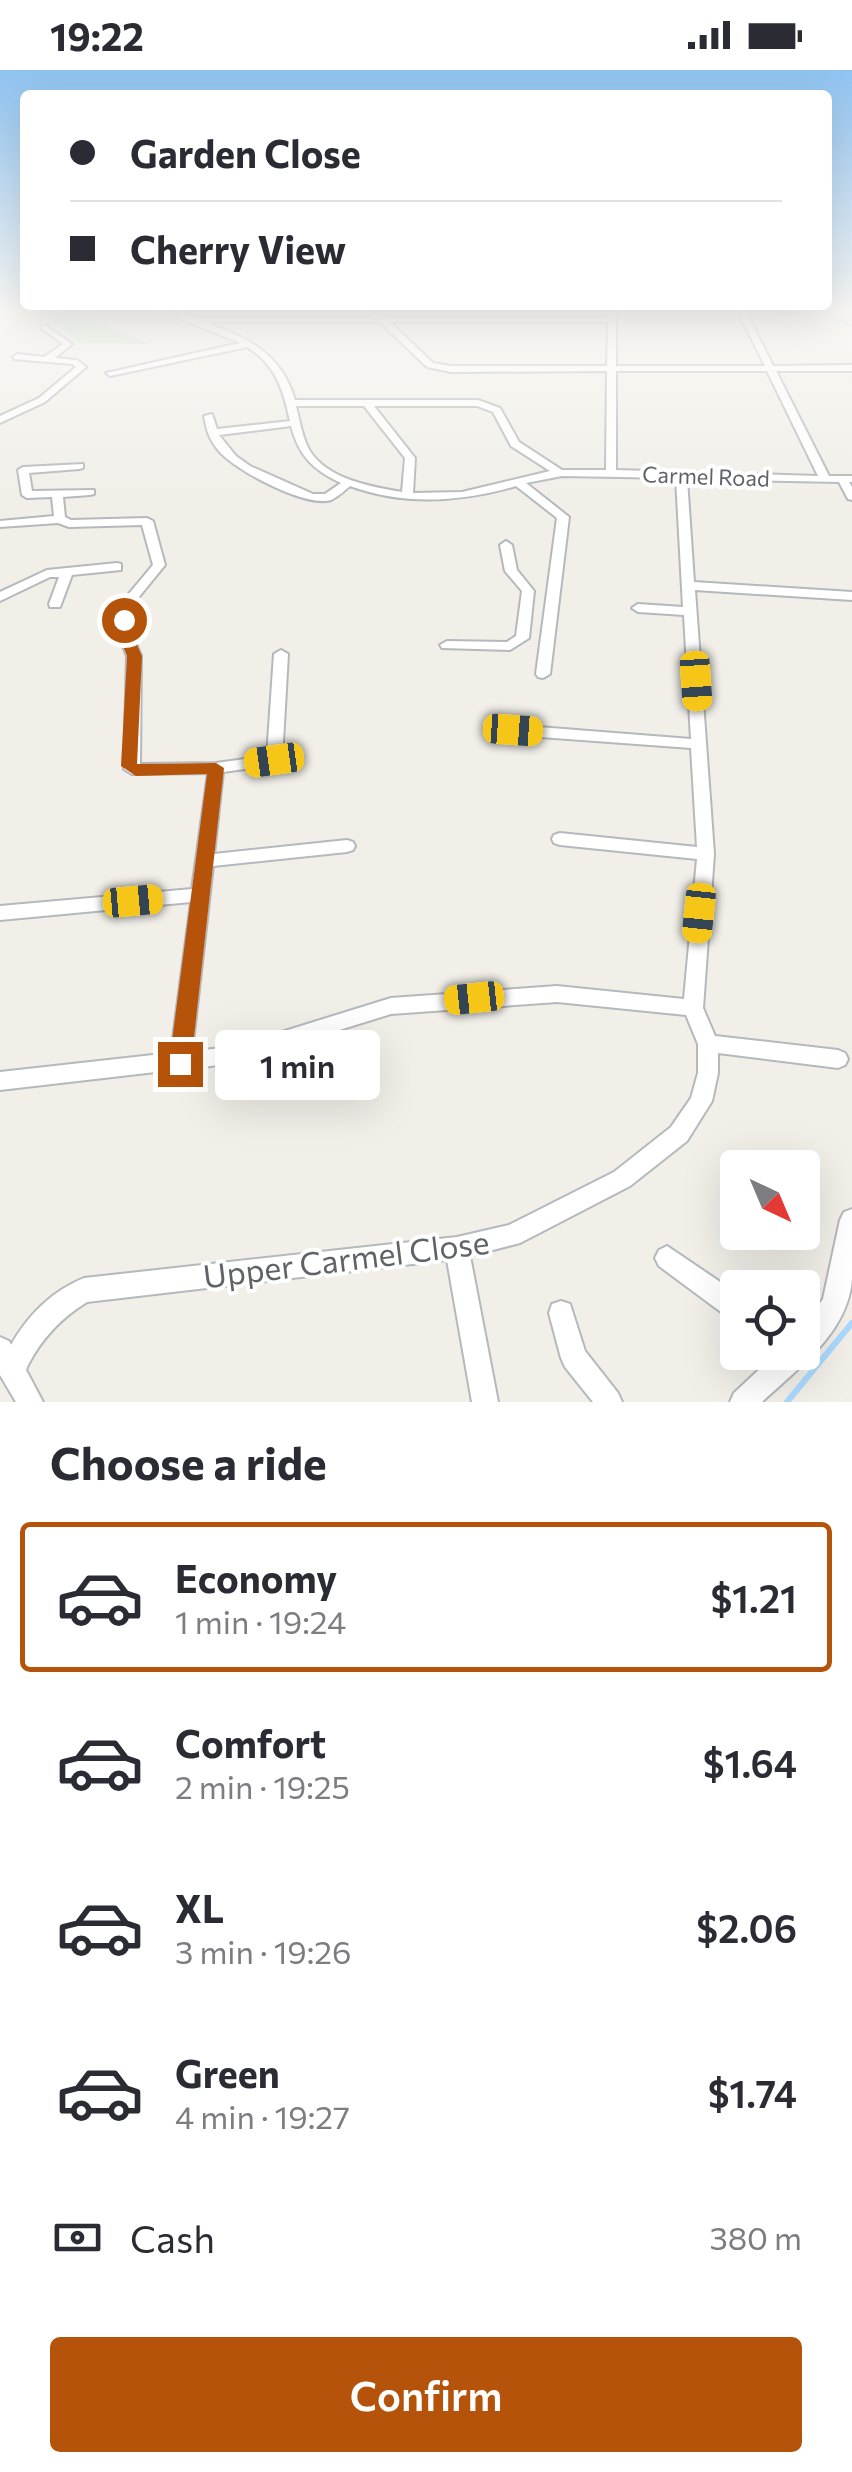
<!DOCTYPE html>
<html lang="en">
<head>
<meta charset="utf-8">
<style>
  :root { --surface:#fff; --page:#f7f7f7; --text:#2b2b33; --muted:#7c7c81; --line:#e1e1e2; --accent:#b45309 }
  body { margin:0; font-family:Commissioner,sans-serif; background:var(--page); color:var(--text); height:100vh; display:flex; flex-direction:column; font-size:38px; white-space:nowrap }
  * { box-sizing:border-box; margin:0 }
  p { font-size:32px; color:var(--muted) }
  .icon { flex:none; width:55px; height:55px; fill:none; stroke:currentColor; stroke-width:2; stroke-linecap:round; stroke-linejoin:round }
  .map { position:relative; height:1332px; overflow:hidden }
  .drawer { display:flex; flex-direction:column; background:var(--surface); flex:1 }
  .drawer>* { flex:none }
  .guide { position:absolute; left:20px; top:20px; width:812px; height:220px; border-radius:10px; box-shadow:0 10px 40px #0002; display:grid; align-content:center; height:220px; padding:0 50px; background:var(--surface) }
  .needle { width:65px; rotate:136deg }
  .fabs { position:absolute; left:720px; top:1080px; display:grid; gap:20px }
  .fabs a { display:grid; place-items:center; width:100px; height:100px; border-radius:10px; background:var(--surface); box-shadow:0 10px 40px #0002; font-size:50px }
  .end { position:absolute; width:45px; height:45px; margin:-22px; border:12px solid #b45309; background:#fff; box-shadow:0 0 0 5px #fff }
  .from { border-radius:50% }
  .bubble { position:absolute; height:70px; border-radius:10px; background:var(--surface); box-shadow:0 10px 40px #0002; font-size:32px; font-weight:600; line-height:70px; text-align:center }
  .car { position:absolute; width:30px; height:60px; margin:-30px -15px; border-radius:12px; box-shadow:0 0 8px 2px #0007; background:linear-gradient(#f5c518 24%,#345 0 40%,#f5c518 0 76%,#345 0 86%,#f5c518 0) }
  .guide b { display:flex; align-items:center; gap:35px; height:95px; font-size:38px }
  .guide b+b { border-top:2px solid var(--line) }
  .guide i { width:25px; height:25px; background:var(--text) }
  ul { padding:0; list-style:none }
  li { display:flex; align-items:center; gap:30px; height:150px; margin:0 20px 15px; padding:0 30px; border:5px solid transparent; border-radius:10px }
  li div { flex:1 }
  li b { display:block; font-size:38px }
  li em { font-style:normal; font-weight:600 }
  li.selected { border-color:var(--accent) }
  li>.icon { width:90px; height:90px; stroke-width:1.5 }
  h2 { padding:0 50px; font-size:45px; line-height:120px }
  .pay { display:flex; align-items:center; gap:25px; height:110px; padding:0 50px; font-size:38px }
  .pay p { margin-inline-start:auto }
  .action { display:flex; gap:20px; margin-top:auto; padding:20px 50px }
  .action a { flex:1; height:115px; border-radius:10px; background:var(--accent); color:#fff; font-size:40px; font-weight:600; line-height:115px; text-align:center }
  .status { display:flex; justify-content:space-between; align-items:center; height:70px; padding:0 50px; background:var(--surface); direction:ltr }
  .status svg { height:28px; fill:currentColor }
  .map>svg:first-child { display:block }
  .green { fill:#c5e8c5 }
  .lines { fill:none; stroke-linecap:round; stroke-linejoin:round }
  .stream-far1 { stroke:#aadaff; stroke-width:2.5 }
  .stream { stroke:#aadaff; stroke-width:6 }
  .minor-casing { stroke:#b5b8bc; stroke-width:4 }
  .minor { fill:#fff; fill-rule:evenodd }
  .route { fill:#b45309 }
  .labels { text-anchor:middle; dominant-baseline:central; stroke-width:8; stroke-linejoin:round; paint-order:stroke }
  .far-street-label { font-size:22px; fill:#5f6368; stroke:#fff }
  .near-street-label { font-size:32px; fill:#5f6368; stroke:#fff }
</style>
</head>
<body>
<div class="status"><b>19:22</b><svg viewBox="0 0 49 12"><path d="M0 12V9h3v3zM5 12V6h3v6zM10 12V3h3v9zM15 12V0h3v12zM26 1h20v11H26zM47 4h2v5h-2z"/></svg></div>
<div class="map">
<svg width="852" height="1332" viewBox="0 0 852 1332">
  <rect width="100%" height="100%" fill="#f1efe8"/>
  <path class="green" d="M30 241H71L149 274 79 273 49 247Z"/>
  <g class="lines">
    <path class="stream-far1" d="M815 241 852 256"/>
    <path class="stream" d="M787 1332 852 1253"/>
    <g class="minor-casing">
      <g id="minor">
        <path d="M161 241H173L193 248H375L369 241H378L385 248H608V241H616V296H765L738 241H746L773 296 852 295V301H776L829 406H852V412H849L852 417V430L848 429 839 412 687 409 694 512 852 522V530L695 520 714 784 703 938 715 966 838 980 845 983 848 989 845 995 838 998 718 983V1003L712 1031 687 1071 630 1116 520 1173 470 1186 498 1332H472L447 1190 87 1232C61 1248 42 1268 28 1295L26 1300 43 1332H16L0 1305V1267L9 1271 11 1275C28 1245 52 1221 84 1208L457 1167 509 1155 614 1102 671 1057 691 1028 698 1003V974L686 945 557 932 391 944 233 993 188 999 180 1003 173 1000 0 1020V1002L171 983 191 832 0 850V836L192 819 208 703 132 704 124 699 127 586 116 559 117 551 112 544 153 495 142 455 69 457 58 453 0 457V451L54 446 52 427 27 428 22 425 18 400 23 397 83 394V398L79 399 29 403 32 421 94 420V424L90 425 63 427 65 447 71 450 147 448 153 451 165 495 125 544 131 550 130 559 141 586 140 694 216 693 267 686 274 584 281 580 288 584 282 690 274 695 223 702 214 784 347 770 353 772 355 776 353 780 347 782 213 796 192 981 233 977 391 928 557 916 684 929 697 789 560 775 554 773 552 769 554 765 560 763 697 777 691 678 513 665 506 660 513 655 691 669 684 545 638 542 632 538 638 534 683 537 676 408 562 406 526 413 569 447 550 604 543 608 538 607 536 604 557 448 516 416C461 432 405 436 350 416 345 420 338 427 331 430 306 438 234 400 218 380 208 367 207 361 204 346L212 344 217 359 290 351C283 319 276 295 247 277L110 306 106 303 240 273ZM205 252H380L427 297 451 302 607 301 606 400H562L519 372 500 338 478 330H295C281 283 248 268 205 252ZM390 252H608L607 296H451L433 293ZM616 301H767L818 406 616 400ZM296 336H364L405 388 402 422C372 417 327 409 310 381 302 368 300 351 296 336ZM374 336H477L493 342 511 376 550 401 462 422 413 423 415 388ZM291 356C299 386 313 400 341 413L325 424H313L250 396 236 386 219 365Z"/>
        <path d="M45 255 72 274 55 288 77 290 86 297 45 332 0 353V346L39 328 76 297 72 294 14 289 13 287 17 284 44 287 63 274 42 259 41 257Z"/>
        <path d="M506 471 512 475 517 500 534 521 529 568 510 580 442 578 440 575 447 571 507 572 516 566 522 521 505 501 500 475Z"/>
        <path d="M117 493 121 494V500L72 505 60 537H50L49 534 59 507H50L0 531V522L47 500Z"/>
        <path d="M852 1139C852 1162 852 1186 852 1209 848 1263 798 1298 762 1332H730L734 1323 778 1282H802V1259L823 1229 840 1150 844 1142Z"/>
        <path d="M667 1176 738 1224V1251L729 1248 659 1196 655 1188 659 1180Z"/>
        <path d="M561 1231 570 1234 585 1281 618 1323 622 1332H593L565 1297 561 1288 549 1243 552 1234Z"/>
      </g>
    </g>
    <use href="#minor" class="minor"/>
  </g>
  <linearGradient id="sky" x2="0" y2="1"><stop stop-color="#8fc3f1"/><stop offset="0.56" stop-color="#f9f8f5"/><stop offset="1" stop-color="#f9f8f5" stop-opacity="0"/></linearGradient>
  <rect width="852" height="428" fill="url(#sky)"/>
  <path class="route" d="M124 545 132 550 130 559 142 586 137 694 216 693 224 698 191 994 180 1003 169 994 207 704 136 706 121 696 127 586 116 559 117 550Z"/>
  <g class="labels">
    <g class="far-street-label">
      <text transform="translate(706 406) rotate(2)">Carmel Road</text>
    </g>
    <g class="near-street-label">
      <text transform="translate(346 1188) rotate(-7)">Upper Carmel Close</text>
    </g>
  </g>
</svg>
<div class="fabs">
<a><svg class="needle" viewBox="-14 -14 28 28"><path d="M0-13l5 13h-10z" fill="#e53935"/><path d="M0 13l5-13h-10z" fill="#7c7c81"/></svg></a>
<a><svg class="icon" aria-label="locate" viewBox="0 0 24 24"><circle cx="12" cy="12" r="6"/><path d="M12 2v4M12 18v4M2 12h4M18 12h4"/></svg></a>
</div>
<i class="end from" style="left:124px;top:550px"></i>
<i class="end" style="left:180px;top:994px"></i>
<div class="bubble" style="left:215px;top:960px;width:165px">1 min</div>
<i class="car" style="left:696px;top:611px;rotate:176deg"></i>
<i class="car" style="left:513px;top:660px;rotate:94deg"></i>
<i class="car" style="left:274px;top:690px;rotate:262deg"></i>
<i class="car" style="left:133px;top:831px;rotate:85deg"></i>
<i class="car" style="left:699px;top:843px;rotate:186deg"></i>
<i class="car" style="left:474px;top:928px;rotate:264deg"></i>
<div class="guide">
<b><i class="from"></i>Garden Close</b>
<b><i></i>Cherry View</b>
</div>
</div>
<section class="drawer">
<h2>Choose a ride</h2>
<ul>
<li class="selected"><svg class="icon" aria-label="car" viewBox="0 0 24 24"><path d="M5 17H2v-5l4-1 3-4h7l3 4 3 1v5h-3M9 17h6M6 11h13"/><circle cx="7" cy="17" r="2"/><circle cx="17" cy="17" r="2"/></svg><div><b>Economy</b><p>1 min · 19:24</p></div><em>$1.21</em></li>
<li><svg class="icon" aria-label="car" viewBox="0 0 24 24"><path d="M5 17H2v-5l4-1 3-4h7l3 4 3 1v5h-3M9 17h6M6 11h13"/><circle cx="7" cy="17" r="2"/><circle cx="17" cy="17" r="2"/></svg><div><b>Comfort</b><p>2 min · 19:25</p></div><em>$1.64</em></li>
<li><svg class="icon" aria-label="car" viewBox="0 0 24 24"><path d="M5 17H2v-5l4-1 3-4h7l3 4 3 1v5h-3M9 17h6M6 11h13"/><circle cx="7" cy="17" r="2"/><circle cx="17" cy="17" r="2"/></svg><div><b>XL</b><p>3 min · 19:26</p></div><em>$2.06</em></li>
<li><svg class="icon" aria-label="car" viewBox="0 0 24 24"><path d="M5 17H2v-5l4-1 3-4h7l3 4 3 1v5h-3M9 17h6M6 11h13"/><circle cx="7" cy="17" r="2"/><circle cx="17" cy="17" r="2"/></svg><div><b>Green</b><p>4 min · 19:27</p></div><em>$1.74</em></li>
</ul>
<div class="pay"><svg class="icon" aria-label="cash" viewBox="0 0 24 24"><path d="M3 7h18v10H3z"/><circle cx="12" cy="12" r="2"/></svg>Cash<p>380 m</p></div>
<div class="action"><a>Confirm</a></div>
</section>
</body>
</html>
